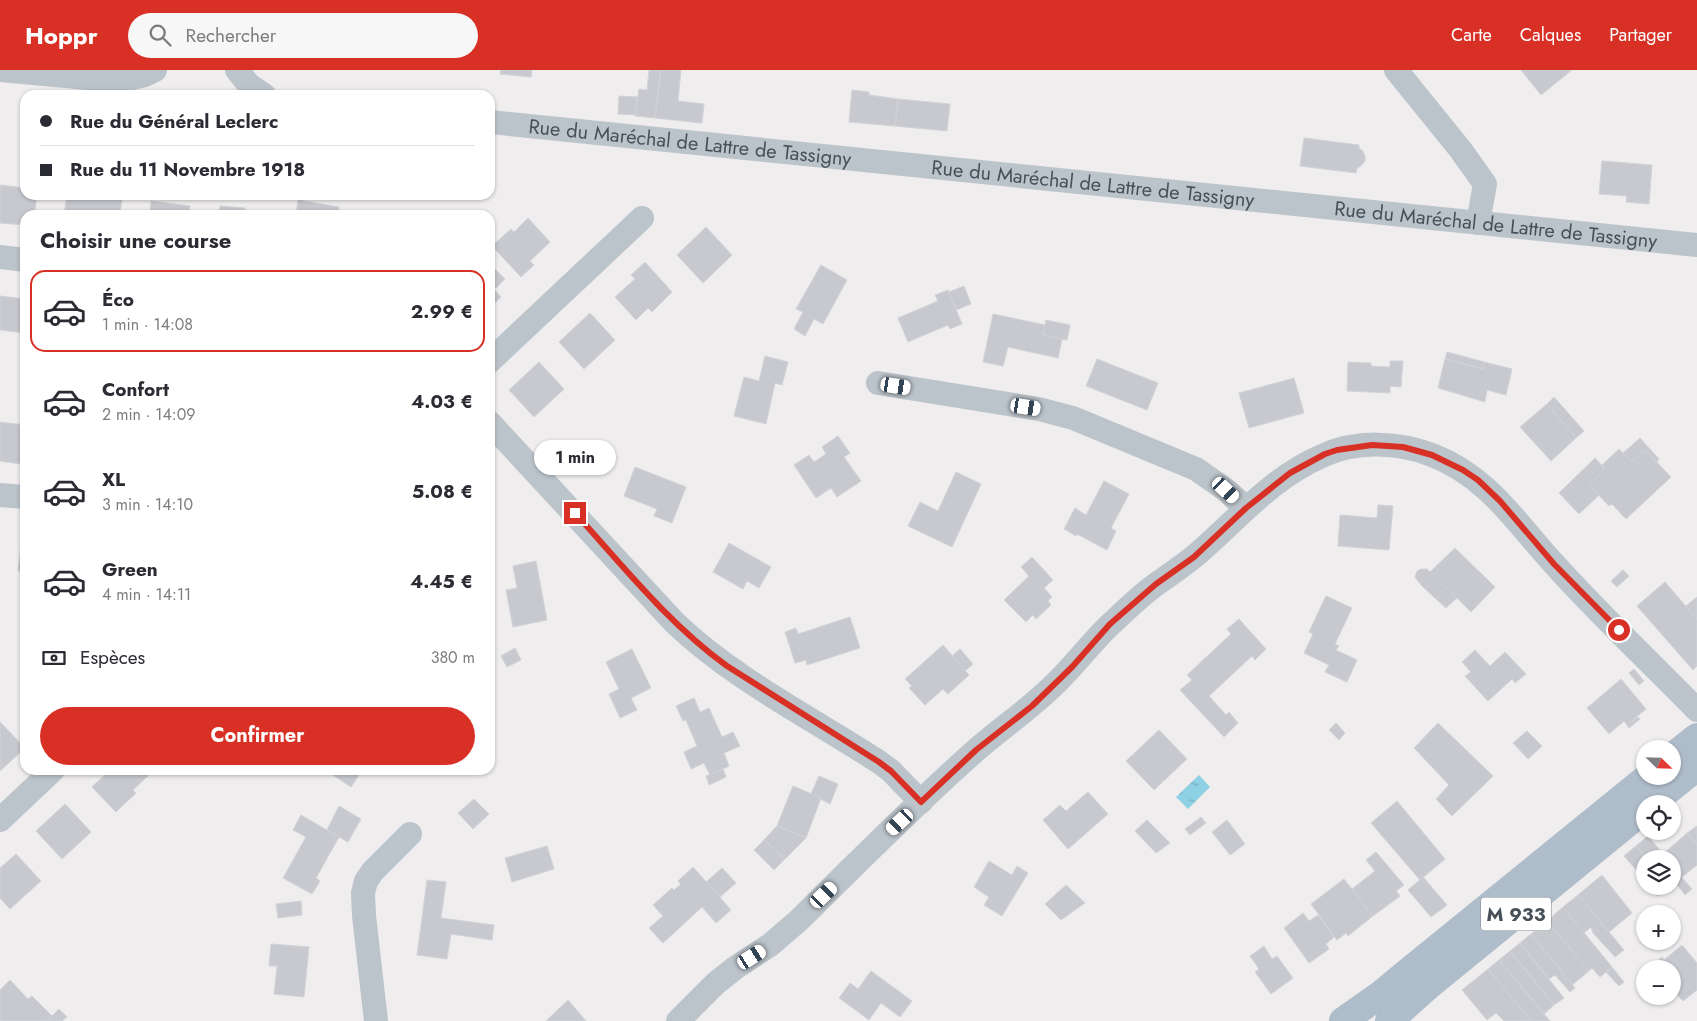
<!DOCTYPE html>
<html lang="fr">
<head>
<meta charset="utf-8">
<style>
  :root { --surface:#fff; --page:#f7f7f7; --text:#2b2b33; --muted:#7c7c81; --line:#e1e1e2; --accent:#d93025 }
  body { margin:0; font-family:Jost,sans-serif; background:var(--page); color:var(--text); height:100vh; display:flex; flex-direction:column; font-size:19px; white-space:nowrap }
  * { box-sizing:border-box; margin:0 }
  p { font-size:16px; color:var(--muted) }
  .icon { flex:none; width:28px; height:28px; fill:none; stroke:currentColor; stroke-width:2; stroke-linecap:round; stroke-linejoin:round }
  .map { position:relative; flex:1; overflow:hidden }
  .panel { position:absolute; left:20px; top:140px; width:475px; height:565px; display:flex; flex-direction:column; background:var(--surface); border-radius:15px; box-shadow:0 1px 4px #0004 }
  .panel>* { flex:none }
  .hud { position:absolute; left:20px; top:20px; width:475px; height:110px; border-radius:15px; box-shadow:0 1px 4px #0004; display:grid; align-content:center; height:110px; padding:0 20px; background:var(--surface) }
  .needle { width:32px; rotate:113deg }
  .controls { position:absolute; left:1636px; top:670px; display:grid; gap:10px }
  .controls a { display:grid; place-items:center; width:45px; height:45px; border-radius:50%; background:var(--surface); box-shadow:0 1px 4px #0004; font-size:25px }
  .end { position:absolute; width:22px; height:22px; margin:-11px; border:6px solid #d93025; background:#fff; box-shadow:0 0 0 2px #fff }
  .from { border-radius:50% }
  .bubble { position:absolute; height:35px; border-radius:18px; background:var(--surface); box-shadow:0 1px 4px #0004; font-size:16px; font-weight:700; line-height:35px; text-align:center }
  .car { position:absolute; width:15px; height:30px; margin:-15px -8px; border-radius:6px; box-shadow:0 0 4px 1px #0007; background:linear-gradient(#fff 24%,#345 0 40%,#fff 0 76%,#345 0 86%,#fff 0) }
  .hud b { display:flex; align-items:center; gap:18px; height:48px; font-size:19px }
  .hud b+b { border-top:1px solid var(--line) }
  .hud i { width:12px; height:12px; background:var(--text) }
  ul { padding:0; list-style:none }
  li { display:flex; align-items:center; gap:15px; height:82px; margin:0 10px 8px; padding:0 10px; border:2px solid transparent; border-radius:15px }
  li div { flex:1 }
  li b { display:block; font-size:19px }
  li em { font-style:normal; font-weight:700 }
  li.current { border-color:var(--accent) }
  li>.icon { width:45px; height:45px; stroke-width:1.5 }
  h2 { padding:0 20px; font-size:22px; line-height:60px }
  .pay { display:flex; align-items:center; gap:12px; height:55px; padding:0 20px; font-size:19px }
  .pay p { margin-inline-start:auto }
  .action { display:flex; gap:10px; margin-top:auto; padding:10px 20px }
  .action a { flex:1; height:58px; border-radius:30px; background:var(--accent); color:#fff; font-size:20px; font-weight:700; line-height:58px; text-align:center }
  header { display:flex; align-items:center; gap:30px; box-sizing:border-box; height:70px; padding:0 25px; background:var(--accent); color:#fff }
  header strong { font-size:24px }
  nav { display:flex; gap:28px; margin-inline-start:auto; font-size:18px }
  .search { width:350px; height:45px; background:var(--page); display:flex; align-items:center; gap:12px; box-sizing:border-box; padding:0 18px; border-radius:28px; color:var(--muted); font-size:19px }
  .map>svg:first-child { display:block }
  .water { fill:url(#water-ripples) }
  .building { fill:#c7c9cf; stroke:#d1d3d8 }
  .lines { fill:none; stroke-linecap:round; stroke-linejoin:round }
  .minor { stroke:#bcc4cb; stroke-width:24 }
  .major { stroke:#afbcca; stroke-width:28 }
  .route { stroke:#d93025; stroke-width:6 }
  .labels { text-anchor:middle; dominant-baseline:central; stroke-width:4; stroke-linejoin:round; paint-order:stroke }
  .shield { fill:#fff; stroke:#7e848a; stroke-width:1 }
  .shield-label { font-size:19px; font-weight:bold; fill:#475058 }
  .street-label { font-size:20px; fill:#475058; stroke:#fff }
</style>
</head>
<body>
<header>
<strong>Hoppr</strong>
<div class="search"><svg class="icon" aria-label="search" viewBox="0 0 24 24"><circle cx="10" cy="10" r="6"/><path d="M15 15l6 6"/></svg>Rechercher</div>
<nav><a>Carte</a><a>Calques</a><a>Partager</a></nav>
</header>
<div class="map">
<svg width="1697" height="951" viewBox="0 0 1697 951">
  <defs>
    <pattern id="water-ripples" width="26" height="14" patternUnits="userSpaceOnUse" patternTransform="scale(1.25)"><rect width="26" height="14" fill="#8fd1e4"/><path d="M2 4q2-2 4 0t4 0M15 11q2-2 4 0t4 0" fill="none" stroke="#77acbc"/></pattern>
  </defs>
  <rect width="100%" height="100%" fill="#efeded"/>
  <path class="water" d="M1199 705 1210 717 1188 739 1176 727Z"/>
  <g class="building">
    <path d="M501 0H532L531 7 500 4Z"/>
    <path d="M649 0H661L655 48 635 46 639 19 647 20Z"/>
    <path d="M661 0H681L678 31 704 34 702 53 655 48Z"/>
    <path d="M1521 0H1572L1541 25Z"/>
    <path d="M852 20 869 22V25L898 29 895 56 849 52Z"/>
    <path d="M619 26 637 27 636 45 618 44Z"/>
    <path d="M898 29 950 34 947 61 895 56Z"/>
    <path d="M1304 68 1359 75V78L1363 81 1365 86V91L1361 96 1357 98 1356 103 1300 96Z"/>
    <path d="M1602 91 1652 95 1649 134 1626 132 1627 126 1599 124Z"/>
    <path d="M0 115 25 118V125H37L34 145H25V155L0 153Z"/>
    <path d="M67 125 92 127V125H106L122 127 120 145H64Z"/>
    <path d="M298 130 339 137 338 145H296Z"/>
    <path d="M151 131 190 136 189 145H150Z"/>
    <path d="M220 136 245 138V141L267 143V145H219Z"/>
    <path d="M528 148 550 172 530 191 534 195 521 207 492 176 511 159 514 162Z"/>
    <path d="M706 157 732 185 703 213 677 185Z"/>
    <path d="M645 192 672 222 652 242 648 238 636 250 615 227 635 209 631 205Z"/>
    <path d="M490 194 505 209 496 218 490 212Z"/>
    <path d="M821 195 847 210 823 254 814 249 805 266 794 259 803 242 796 239Z"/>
    <path d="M490 215 501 227 490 238Z"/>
    <path d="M964 216 971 234 956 240 949 222Z"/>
    <path d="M948 220 962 254 950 259 948 255 908 272 898 248 938 231 935 225Z"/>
    <path d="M0 226 25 229V263L0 260Z"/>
    <path d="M590 243 615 270 584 299 559 272Z"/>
    <path d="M993 244 1045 255 1043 265 1062 269 1058 288 1008 277 1003 296 983 292Z"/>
    <path d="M1046 250 1070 255 1067 270 1043 265Z"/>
    <path d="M1447 282 1484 292 1483 299 1445 289Z"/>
    <path d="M765 286 788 292 782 315 775 313 766 354 734 346 744 307 759 311Z"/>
    <path d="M1097 289 1158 313 1147 340 1086 316Z"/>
    <path d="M1445 289 1483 299 1484 292 1512 299 1506 325 1487 320 1485 332 1438 318Z"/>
    <path d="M1390 291H1403L1401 317 1390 316V323L1347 321 1348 292 1371 293V296L1390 297Z"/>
    <path d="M539 292 564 319 534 347 509 320Z"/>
    <path d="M1294 308 1304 343 1249 358 1239 323Z"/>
    <path d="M1554 327 1584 361 1576 368 1547 334Z"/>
    <path d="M1547 334 1576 368 1551 391 1520 357Z"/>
    <path d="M0 352 25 355 20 394 0 391Z"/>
    <path d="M838 366 850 383 844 387 861 411 837 427 831 418 816 428 794 395 809 385 814 392 826 384 822 377Z"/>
    <path d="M1640 368 1659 389 1657 392 1645 380 1632 392 1623 383Z"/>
    <path d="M582 370 593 381 582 391 572 380Z"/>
    <path d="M1619 379 1632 392 1645 380 1671 407 1626 449 1612 434 1609 436 1589 415 1605 399 1602 395Z"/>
    <path d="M1595 388 1605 399 1589 415 1599 425 1579 444 1559 423Z"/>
    <path d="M635 397 686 417 672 453 654 446 657 439 624 426Z"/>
    <path d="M956 402 981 414 952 477 908 456 920 432 938 441Z"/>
    <path d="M1104 411 1129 424 1111 458 1116 461 1107 480 1077 464 1076 466 1064 459 1075 438 1086 445Z"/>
    <path d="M1378 435 1393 436 1389 480 1338 476 1340 445 1377 448Z"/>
    <path d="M22 467H25V501H18Z"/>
    <path d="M729 473 771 497 759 518 747 511 743 519 713 502Z"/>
    <path d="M1455 478 1495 517 1471 542 1447 518 1436 529 1421 515 1415 507 1417 501 1421 499H1427L1430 502Z"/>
    <path d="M1032 487 1053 510 1044 518 1052 527 1048 531 1051 535 1036 549 1033 545 1026 552 1004 530 1029 506 1021 497Z"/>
    <path d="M536 491 547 550 513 557 506 520 517 518 513 496Z"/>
    <path d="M1623 500 1629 506 1617 517 1611 511Z"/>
    <path d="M1665 512 1697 549V596L1693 600 1637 536Z"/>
    <path d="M1447 518 1457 528 1446 538 1436 529Z"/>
    <path d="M1326 526 1352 538 1335 574 1339 576 1336 580 1357 590 1347 612 1325 602 1329 595 1304 583 1313 564 1309 562Z"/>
    <path d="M1697 527V549L1686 536Z"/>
    <path d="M850 547 860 578 807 595 806 590 795 593 785 562 796 558 798 564Z"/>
    <path d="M1239 549 1266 579 1255 590 1252 586 1209 626 1226 645 1229 642 1238 653 1224 667 1180 620 1192 610 1187 605 1231 564 1227 559Z"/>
    <path d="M943 575 969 605 948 624 943 619 925 635 909 618 912 616 905 609Z"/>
    <path d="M515 578 521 590 507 597 501 586Z"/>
    <path d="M632 579 651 618 631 628 637 640 620 648 609 624 619 619 606 592Z"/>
    <path d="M960 579 973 594 965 601 952 586Z"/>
    <path d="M1475 580 1490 596 1505 582 1526 604 1515 613 1512 609 1488 631 1465 606 1471 602 1462 592Z"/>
    <path d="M1634 599 1644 611 1639 615 1629 603Z"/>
    <path d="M1621 609 1646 639 1627 655 1624 651 1609 664 1587 638Z"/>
    <path d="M694 628 700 642 709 638 722 667 733 662 740 676 724 683 729 696 710 705 704 693 691 699 684 682 697 676 686 650 683 651 676 636Z"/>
    <path d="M1638 647 1640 649 1629 658 1627 655Z"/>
    <path d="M0 652 25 678 0 701Z"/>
    <path d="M1336 653 1345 663 1339 670 1329 660Z"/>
    <path d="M1438 653 1493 706 1452 746 1436 729 1449 715 1414 678Z"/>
    <path d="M1159 660 1187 689 1154 720 1126 691Z"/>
    <path d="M1527 661 1542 676 1528 689 1513 673Z"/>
    <path d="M723 699 726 707 709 715 706 706Z"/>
    <path d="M110 700H148L151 703 133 720 136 723 116 742 92 717Z"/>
    <path d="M332 700H351L359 705 351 717 330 703Z"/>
    <path d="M819 706 838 714 830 734 811 724Z"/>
    <path d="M793 716 821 728 806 768 777 756Z"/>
    <path d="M1088 722 1108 744 1068 779 1043 750 1060 735 1066 741Z"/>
    <path d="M474 729 489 744 473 759 458 743Z"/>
    <path d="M1397 731 1445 789 1420 810 1371 753Z"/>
    <path d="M65 734 91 762 62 789 36 761Z"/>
    <path d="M339 736 361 749 348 772 327 760Z"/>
    <path d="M301 745 339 767 316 808 320 811 312 824 283 808 306 767 293 760Z"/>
    <path d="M1201 747 1206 753 1190 765 1185 759Z"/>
    <path d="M1147 750 1170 773 1156 783 1135 761Z"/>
    <path d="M1227 750 1245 774 1230 785 1212 762Z"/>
    <path d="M777 756 806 768 785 789 764 770Z"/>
    <path d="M1697 756V775L1687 763Z"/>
    <path d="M1687 763 1697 775V795L1682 807 1672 796V789H1667L1663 784Z"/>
    <path d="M1648 766 1663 784 1667 789H1647L1636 776Z"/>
    <path d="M764 770 785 789 774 800 754 780Z"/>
    <path d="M547 776 554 799 512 812 505 788Z"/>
    <path d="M1636 776 1647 789H1645V810L1624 786Z"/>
    <path d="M1376 782 1404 815 1396 821 1400 826 1373 846 1352 819 1375 801 1366 790Z"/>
    <path d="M16 784 41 811 10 839 0 828V798Z"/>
    <path d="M989 791 1012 805 1017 796 1028 803 1002 846 984 835 989 827 974 817Z"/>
    <path d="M1672 796 1692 819 1685 825 1675 812 1672 814Z"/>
    <path d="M693 797 731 840 716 853 702 837 663 873 649 858 663 846 653 835 672 818 674 820 681 814 678 811Z"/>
    <path d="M722 798 736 813 720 827 706 812Z"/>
    <path d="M1602 805 1632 843 1609 862 1578 825Z"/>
    <path d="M1423 807 1447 835 1431 847 1408 820Z"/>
    <path d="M1344 809 1373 846 1348 866 1346 863 1337 870 1311 834Z"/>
    <path d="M427 810 446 812 441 848 494 855 492 870 451 864 447 889 417 885Z"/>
    <path d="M1066 815 1085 833 1061 850 1045 834Z"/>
    <path d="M1650 816H1670L1658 826Z"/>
    <path d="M1578 825 1624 880 1615 887 1593 863 1591 857 1584 863 1563 837Z"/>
    <path d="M301 831 302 845 278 848 276 834Z"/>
    <path d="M1563 837 1612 897 1600 907 1592 898 1589 901 1547 851Z"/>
    <path d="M1303 843 1309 851 1318 845 1334 867 1326 874 1329 879 1309 893 1284 858Z"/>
    <path d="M1547 851 1589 901 1572 915 1531 864Z"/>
    <path d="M1531 864 1575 918 1570 922 1555 905 1549 909 1520 873Z"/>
    <path d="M1520 873 1564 928 1554 935 1510 881Z"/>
    <path d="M271 874 309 877 304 927 274 924 277 896H269Z"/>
    <path d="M1682 875 1697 893V920L1683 931 1672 919V899H1656L1653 895 1662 887 1664 890Z"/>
    <path d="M1264 876 1272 889 1277 886 1293 908 1271 924 1255 902 1259 899 1250 886Z"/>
    <path d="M1510 881 1554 935 1544 944 1499 890Z"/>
    <path d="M1499 890 1544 944 1550 951H1531L1488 899Z"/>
    <path d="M1612 897 1624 912 1619 916 1606 902Z"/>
    <path d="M1488 899 1523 941 1531 951H1504L1496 943 1487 950 1462 920Z"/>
    <path d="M871 901 912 931 900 947 881 933 869 950 839 928 850 913 858 919Z"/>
    <path d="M10 910 28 929 32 926 52 946 47 951H0V920Z"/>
    <path d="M568 930 586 951H546Z"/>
    <path d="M59 939 67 947 62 951H47Z"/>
  </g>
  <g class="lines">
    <g class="minor">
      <path d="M0 0 119 11 145 5 155 0"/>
      <path d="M237 0 249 15 264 25"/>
      <path d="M1396 0 1460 79 1485 114 1478 153"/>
      <path id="s1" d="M490 52 1697 175"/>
      <path d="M0 187 25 190"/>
      <path d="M490 291 642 148"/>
      <path d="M878 313 1039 339 1073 348 1196 399 1226 420 1246 438"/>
      <path d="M490 353 675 553C735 610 810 647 879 692L891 701 921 732"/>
      <path d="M0 425 25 427"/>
      <path d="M0 750 53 700"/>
      <path d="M376 951 364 846 363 823 366 811 373 801 410 764"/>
      <path d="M678 951 716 913 735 898 770 875 798 851C856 794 913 736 974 682 1001 658 1030 639 1056 613 1076 594 1092 571 1113 552 1127 539 1142 524 1158 513 1171 504 1184 495 1196 485 1237 450 1271 408 1322 386 1356 370 1398 372 1432 385 1489 407 1516 453 1555 495 1600 545 1650 592 1697 640"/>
    </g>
    <g class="major">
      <path d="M1672 687 1697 667"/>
      <path d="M1651 734 1697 697"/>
      <path d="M1343 951 1380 925 1409 901 1649 706"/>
      <path d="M1389 951 1427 917 1645 739"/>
    </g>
  </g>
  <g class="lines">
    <path class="route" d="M575 443C623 496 669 554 727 596L879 692 891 701 921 732 976 680 1032 636 1072 597 1110 554 1156 514 1194 487 1246 438 1290 403 1325 384 1337 380 1372 375 1403 377 1432 385 1463 400 1478 410 1500 431 1554 494 1619 560"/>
  </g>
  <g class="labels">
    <rect class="shield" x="1481" y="827.5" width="70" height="33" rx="4"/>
    <g class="shield-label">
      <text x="1516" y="844">M 933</text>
    </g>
    <g class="street-label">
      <text stroke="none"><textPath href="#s1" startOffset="201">Rue du Maréchal de Lattre de Tassigny</textPath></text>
      <text stroke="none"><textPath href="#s1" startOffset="606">Rue du Maréchal de Lattre de Tassigny</textPath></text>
      <text stroke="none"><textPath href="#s1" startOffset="1011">Rue du Maréchal de Lattre de Tassigny</textPath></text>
    </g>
  </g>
</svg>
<div class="controls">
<a><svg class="needle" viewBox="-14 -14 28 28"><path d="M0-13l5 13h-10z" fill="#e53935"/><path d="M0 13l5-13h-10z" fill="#7c7c81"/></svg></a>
<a><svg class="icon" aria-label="locate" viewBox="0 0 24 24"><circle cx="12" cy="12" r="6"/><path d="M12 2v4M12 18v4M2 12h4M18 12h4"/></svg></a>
<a><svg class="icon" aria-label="layers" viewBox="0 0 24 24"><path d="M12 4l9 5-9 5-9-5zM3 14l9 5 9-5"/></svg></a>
<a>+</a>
<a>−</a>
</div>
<i class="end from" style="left:1619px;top:560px"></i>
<i class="end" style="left:575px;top:443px"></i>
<div class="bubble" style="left:534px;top:370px;width:82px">1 min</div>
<i class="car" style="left:896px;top:316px;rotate:99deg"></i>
<i class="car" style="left:1026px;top:337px;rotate:99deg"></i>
<i class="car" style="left:1226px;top:420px;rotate:133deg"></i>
<i class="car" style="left:900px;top:752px;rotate:227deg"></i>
<i class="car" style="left:824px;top:825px;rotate:46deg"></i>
<i class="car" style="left:752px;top:887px;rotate:57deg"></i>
<div class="hud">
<b><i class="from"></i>Rue du Général Leclerc</b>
<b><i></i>Rue du 11 Novembre 1918</b>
</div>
<section class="panel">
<h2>Choisir une course</h2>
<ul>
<li class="current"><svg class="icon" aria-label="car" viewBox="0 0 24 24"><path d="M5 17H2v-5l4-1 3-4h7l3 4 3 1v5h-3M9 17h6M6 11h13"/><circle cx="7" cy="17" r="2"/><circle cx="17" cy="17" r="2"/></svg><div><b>Éco</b><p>1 min · 14:08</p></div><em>2.99 €</em></li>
<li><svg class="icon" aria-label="car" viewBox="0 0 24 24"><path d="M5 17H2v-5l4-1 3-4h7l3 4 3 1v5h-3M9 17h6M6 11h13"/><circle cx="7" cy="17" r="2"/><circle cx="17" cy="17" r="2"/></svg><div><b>Confort</b><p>2 min · 14:09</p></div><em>4.03 €</em></li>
<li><svg class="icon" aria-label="car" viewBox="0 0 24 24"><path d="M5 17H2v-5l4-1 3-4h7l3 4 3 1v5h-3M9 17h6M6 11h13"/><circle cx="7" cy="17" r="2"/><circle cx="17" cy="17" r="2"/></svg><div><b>XL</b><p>3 min · 14:10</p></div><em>5.08 €</em></li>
<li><svg class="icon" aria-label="car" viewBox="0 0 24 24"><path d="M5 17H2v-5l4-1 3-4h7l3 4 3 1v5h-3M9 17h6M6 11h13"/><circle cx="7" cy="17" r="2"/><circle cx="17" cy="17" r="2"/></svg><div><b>Green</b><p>4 min · 14:11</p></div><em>4.45 €</em></li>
</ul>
<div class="pay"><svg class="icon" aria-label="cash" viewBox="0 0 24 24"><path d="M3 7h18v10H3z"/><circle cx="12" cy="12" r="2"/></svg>Espèces<p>380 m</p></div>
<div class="action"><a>Confirmer</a></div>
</section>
</div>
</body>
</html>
